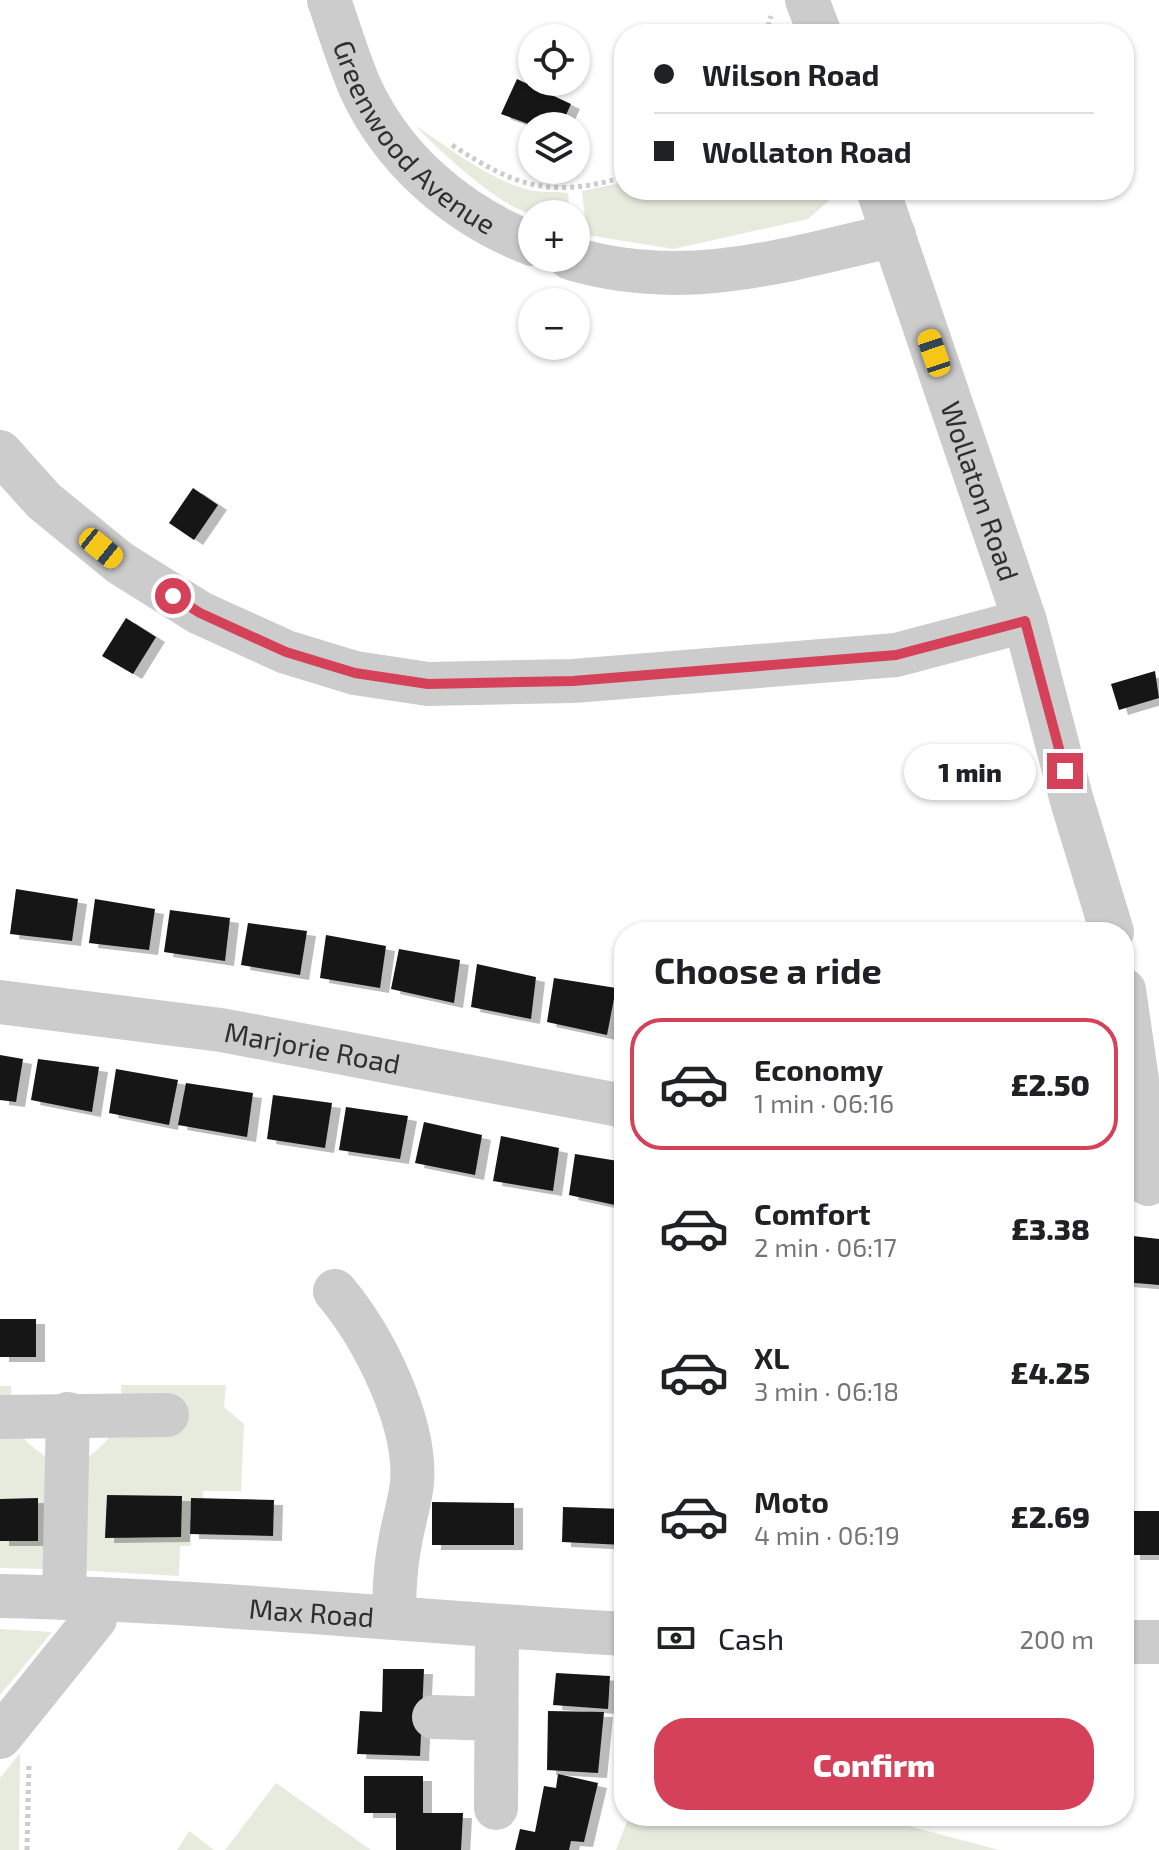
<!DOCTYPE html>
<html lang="en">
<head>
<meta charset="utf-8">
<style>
  :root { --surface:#fff; --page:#f6f6f6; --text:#202124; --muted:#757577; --line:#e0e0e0; --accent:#d54159 }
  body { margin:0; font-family:"Exo 2",sans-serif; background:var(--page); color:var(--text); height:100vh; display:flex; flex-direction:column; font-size:30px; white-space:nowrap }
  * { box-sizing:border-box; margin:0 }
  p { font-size:26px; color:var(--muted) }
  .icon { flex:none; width:44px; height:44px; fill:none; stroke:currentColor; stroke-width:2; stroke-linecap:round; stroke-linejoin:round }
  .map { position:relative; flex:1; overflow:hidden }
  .details { position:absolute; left:614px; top:922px; width:520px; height:904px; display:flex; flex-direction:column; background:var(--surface); border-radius:32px; box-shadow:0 2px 6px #0004 }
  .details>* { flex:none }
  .banner { position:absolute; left:614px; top:24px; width:520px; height:176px; border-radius:32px; box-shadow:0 2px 6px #0004; display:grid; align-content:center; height:176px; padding:0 40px; background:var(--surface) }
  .tools { position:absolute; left:518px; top:24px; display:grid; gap:16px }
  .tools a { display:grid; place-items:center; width:72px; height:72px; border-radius:50%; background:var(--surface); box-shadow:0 2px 6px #0004; font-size:40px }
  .end { position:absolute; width:36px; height:36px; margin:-18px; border:10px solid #d54159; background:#fff; box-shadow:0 0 0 4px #fff }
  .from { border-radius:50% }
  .bubble { position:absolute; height:56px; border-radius:28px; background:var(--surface); box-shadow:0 2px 6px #0004; font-size:26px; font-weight:800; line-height:56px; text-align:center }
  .car { position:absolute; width:24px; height:48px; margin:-24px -12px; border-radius:10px; box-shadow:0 0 6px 2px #0007; background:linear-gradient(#f5c518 24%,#345 0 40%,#f5c518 0 76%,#345 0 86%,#f5c518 0) }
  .banner b { display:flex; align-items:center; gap:28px; height:76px; font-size:30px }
  .banner b+b { border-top:2px solid var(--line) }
  .banner i { width:20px; height:20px; background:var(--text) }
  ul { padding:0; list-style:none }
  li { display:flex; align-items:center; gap:24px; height:132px; margin:0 16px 12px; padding:0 24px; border:4px solid transparent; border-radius:32px }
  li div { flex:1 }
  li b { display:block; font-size:30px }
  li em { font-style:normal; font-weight:800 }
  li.on { border-color:var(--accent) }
  li>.icon { width:72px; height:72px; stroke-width:1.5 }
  h2 { padding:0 40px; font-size:36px; line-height:96px }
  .pay { display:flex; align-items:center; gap:20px; height:88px; padding:0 40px; font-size:30px }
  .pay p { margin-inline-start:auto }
  .cta { display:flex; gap:16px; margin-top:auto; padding:16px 40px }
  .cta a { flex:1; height:92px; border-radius:32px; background:var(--accent); color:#fff; font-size:32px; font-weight:800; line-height:92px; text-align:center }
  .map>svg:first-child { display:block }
  .green { fill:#e6ebde }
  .building { fill:#161616; filter:url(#shadow) }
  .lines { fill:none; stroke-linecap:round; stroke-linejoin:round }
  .path { stroke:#ccc; stroke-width:5; stroke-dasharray:4 4; stroke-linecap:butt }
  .minor { stroke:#ccc; stroke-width:44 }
  .route { stroke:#d54159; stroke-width:10 }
  .labels { text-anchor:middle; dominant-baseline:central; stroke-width:8; stroke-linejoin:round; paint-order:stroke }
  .street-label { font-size:28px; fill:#2f2f2f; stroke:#fff }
</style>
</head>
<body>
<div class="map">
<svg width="1159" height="1850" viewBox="0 0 1159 1850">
  <defs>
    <filter id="shadow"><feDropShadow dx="9" dy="5" stdDeviation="0" flood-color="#0004"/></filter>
  </defs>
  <rect width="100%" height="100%" fill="#fff"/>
  <g class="green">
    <path d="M416 126C451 149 489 180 530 190 543 193 555 191 568 193L570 214C558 214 543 216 532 214 501 208 437 149 416 126Z"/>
    <path d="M624 182V190H835L834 196 808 219 673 249 587 235 582 191Z"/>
    <path d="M121 1385H226L224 1407 244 1424 241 1491H203L204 1511 190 1512 191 1546H180L179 1576 75 1570 78 1463C109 1446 125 1422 121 1385Z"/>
    <path d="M0 1386H11C13 1428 16 1437 52 1461L49 1569 0 1568Z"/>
    <path d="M0 1629 52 1632 0 1695Z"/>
    <path d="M20 1753 19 1850H0V1778Z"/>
    <path d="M276 1783 371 1850H225Z"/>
    <path d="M629 1816H871L999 1850H616Z"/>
    <path d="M189 1831 214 1850H177Z"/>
  </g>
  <g class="building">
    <path d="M517 79 571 104 561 126 541 118 538 126H534L501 114Z"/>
    <path d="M193 488 218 505 194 540 169 523Z"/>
    <path d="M126 618 156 637 133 674 102 656Z"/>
    <path d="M1155 671 1159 698 1119 710 1111 684Z"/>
    <path d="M16 889 78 899 72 941 10 934Z"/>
    <path d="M95 899 155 909 149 950 89 943Z"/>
    <path d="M170 910 230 918 225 961 164 952Z"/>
    <path d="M248 923 307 931 300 975 241 965Z"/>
    <path d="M326 935 386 946 380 988 320 978Z"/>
    <path d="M399 949 460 960 454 1003 391 989Z"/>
    <path d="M477 964 536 977 531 1019 471 1007Z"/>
    <path d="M554 978 616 988 607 1035 547 1022Z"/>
    <path d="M0 1055 23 1059 16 1102 0 1100Z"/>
    <path d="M38 1059 99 1067 92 1112 31 1100Z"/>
    <path d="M116 1069 178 1080 169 1125 109 1113Z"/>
    <path d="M186 1083 253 1093 247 1137 178 1125Z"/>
    <path d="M273 1095 332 1103 325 1148 267 1139Z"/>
    <path d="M346 1107 408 1116 400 1159 339 1150Z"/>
    <path d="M424 1122 482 1135 475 1175 415 1163Z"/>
    <path d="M501 1136 559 1148 553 1191 493 1181Z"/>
    <path d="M575 1154 624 1162V1207L569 1195Z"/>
    <path d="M1124 1235 1159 1239V1285L1124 1282Z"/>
    <rect x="0" y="1319" width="36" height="38"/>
    <path d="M107 1495 182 1496 181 1537 105 1538Z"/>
    <path d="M38 1498V1541H0V1499Z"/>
    <path d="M191 1498 274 1500 273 1536 190 1534Z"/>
    <path d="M432 1502 514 1503V1545H432Z"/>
    <path d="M563 1507 624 1509V1545L562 1542Z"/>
    <path d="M1130 1511H1159V1555H1131Z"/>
    <path d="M383 1669H424L420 1756 357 1754 360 1711 382 1712Z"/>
    <path d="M556 1673 610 1676 608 1709 553 1705Z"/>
    <path d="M548 1711 604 1712 598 1773 547 1770Z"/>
    <path d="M558 1774 598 1783 584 1842 571 1841 569 1850H515L520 1829 535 1832 544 1786 556 1788Z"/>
    <path d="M364 1776H423V1813H463L461 1850H396V1813H364Z"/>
  </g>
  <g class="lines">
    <g class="path">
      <path d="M766 34 771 16"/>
      <path d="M452 145C515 186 549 199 624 177"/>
      <path d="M27 1850 29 1763"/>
    </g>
    <g class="minor">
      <path id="s1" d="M329 0C339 29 348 59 360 87 393 160 458 215 532 244"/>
      <path d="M807 0 820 34"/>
      <path id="s2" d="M878 190 1025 621 1072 801 1112 932"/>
      <path d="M570 258C683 292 783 261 894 235"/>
      <path d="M0 452 44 501 120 563 200 613 286 652 355 673 428 684 573 681 896 655 1025 621"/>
      <path d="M1124 990 1138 1087 1148 1184"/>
      <path id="s3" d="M0 1002 221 1030 624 1106"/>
      <path d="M335 1291C373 1336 417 1422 412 1483 410 1503 403 1523 400 1543 395 1568 394 1592 394 1617"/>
      <path d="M0 1417 167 1415"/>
      <path id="s4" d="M0 1596C208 1600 416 1622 624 1634"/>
      <path d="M64 1597 68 1414"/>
      <path d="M1124 1642H1159"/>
      <path d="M434 1717 496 1719"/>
      <path d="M0 1737 95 1619 97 1599"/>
      <path d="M496 1808 497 1627"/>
    </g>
  </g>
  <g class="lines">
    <path class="route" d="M173 596 200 613 286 652 355 673 428 684 573 681 896 655 1025 621 1065 771"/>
  </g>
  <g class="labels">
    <g class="street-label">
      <text stroke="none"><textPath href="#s1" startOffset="166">Greenwood Avenue</textPath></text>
      <text stroke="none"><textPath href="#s2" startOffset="318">Wollaton Road</textPath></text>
      <text stroke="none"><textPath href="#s3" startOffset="316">Marjorie Road</textPath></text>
      <text stroke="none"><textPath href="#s4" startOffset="312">Max Road</textPath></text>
    </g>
  </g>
</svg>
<div class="tools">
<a><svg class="icon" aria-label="locate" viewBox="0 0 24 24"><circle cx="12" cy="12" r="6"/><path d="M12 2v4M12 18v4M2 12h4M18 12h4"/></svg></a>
<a><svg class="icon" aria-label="layers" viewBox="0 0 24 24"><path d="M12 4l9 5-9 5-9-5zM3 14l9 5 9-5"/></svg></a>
<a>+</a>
<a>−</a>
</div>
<i class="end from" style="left:173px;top:596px"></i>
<i class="end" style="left:1065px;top:771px"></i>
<div class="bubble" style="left:904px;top:744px;width:132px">1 min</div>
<i class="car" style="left:934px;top:353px;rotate:341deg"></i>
<i class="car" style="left:101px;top:548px;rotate:129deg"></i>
<div class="banner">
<b><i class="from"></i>Wilson Road</b>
<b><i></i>Wollaton Road</b>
</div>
<section class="details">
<h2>Choose a ride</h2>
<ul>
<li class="on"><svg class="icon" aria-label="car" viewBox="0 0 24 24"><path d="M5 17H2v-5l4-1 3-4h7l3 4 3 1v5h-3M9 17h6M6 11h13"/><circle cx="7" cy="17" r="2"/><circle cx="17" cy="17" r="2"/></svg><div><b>Economy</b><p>1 min · 06:16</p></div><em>£2.50</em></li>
<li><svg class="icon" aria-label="car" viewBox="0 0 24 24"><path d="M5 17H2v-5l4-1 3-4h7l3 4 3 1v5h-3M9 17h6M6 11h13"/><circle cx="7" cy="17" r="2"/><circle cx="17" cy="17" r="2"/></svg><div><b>Comfort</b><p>2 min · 06:17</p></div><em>£3.38</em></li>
<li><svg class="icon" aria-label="car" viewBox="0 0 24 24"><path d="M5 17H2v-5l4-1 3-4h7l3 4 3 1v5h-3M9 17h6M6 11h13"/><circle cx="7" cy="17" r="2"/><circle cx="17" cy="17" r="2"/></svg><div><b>XL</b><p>3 min · 06:18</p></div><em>£4.25</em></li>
<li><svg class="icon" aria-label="car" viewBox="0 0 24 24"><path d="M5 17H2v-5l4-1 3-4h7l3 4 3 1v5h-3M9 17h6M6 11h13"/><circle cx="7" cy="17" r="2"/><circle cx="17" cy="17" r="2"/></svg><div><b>Moto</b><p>4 min · 06:19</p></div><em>£2.69</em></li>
</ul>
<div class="pay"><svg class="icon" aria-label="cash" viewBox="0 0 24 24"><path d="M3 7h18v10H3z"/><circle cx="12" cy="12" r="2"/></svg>Cash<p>200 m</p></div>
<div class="cta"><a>Confirm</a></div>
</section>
</div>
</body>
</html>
